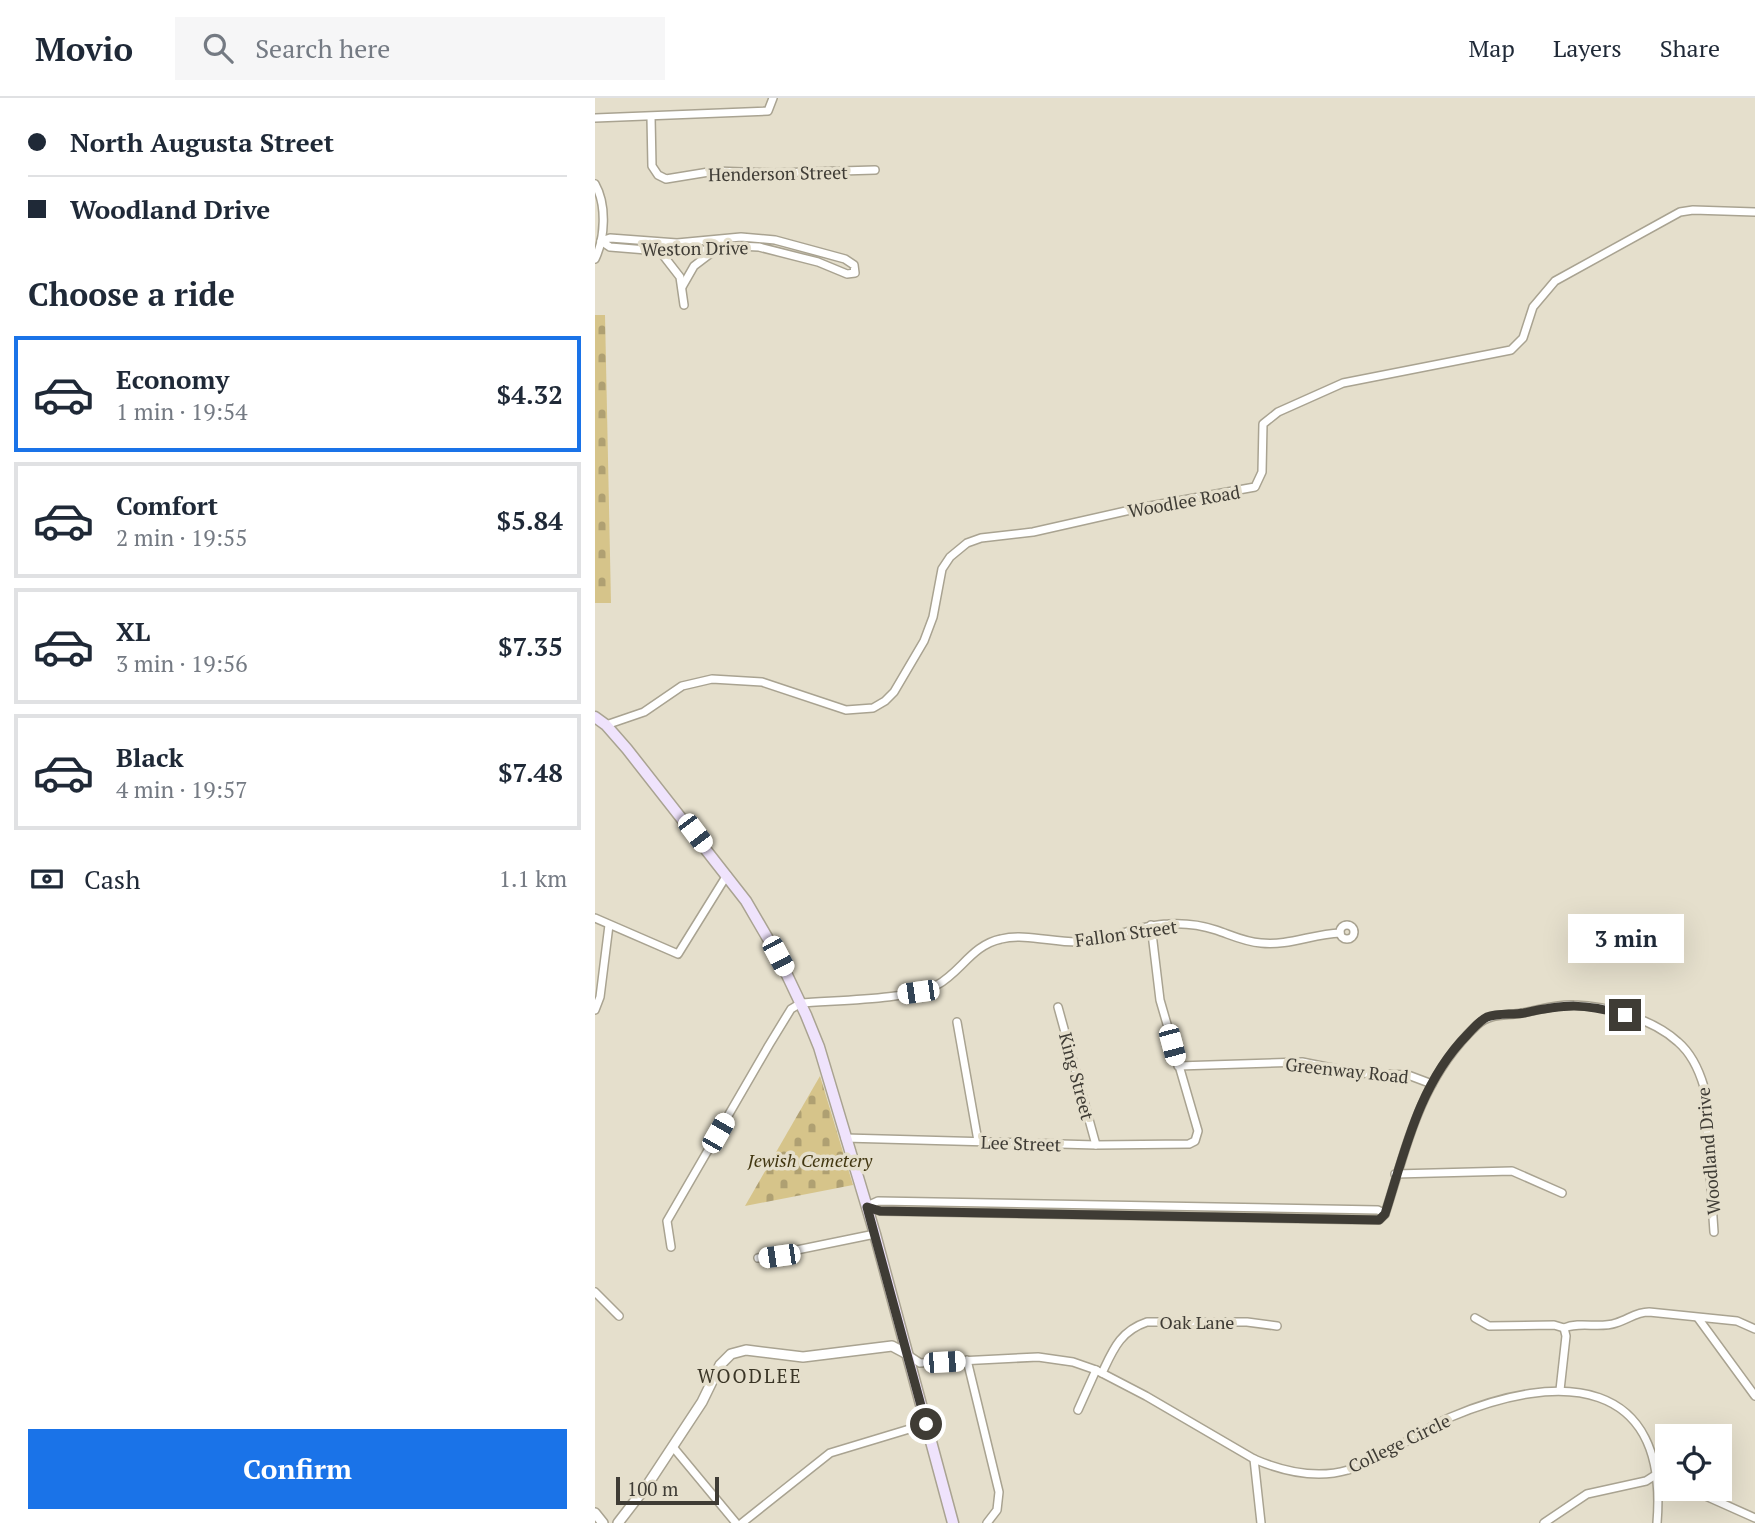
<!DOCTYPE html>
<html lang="en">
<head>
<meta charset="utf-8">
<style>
  :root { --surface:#fff; --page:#f6f6f7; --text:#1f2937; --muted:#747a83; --line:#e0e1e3; --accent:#1a73e8 }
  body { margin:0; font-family:"PT Serif",serif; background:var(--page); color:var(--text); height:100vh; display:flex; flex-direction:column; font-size:26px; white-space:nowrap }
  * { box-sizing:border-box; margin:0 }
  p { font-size:23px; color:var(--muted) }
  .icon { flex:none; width:38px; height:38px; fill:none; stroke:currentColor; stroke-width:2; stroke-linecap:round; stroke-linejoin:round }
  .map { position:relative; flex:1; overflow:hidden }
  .drawer { display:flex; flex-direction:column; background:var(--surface); width:595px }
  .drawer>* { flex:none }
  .hud { display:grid; align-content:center; height:154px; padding:0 28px; background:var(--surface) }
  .buttons { position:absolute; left:1060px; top:1326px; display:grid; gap:14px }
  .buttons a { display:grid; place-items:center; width:77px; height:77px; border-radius:0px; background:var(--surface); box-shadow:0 7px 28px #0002; font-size:35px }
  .scale { position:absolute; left:21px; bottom:18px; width:103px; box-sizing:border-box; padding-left:7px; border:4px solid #3f3c35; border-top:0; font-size:19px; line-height:24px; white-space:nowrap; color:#3f3c35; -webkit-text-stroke:5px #e5dfcc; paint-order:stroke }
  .end { position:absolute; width:32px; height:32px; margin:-16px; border:9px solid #3f3c35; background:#fff; box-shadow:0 0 0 4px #fff }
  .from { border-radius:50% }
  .bubble { position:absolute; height:49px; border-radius:0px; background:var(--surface); box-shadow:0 7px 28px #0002; font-size:23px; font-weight:700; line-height:49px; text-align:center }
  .car { position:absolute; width:21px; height:42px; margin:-21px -10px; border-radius:9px; box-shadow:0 0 5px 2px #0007; background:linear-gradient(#fff 24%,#345 0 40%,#fff 0 76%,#345 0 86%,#fff 0) }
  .hud b { display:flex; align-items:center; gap:24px; height:66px; font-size:26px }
  .hud b+b { border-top:2px solid var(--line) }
  .hud i { width:18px; height:18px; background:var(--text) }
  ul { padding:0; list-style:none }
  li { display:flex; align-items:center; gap:21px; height:116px; margin:0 14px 10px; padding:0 14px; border:4px solid var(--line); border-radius:0px }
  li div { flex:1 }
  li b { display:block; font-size:26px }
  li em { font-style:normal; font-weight:700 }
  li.current { border-color:var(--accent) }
  li>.icon { width:63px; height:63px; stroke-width:1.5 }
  h2 { padding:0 28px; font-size:32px; line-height:84px }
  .pay { display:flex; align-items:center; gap:18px; height:77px; padding:0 28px; font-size:26px }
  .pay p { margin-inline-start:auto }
  .primary-button { display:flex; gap:14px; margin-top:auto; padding:14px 28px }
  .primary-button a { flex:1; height:80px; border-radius:0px; background:var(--accent); color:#fff; font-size:28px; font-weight:700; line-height:80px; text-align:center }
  header { display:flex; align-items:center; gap:42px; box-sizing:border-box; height:98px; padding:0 35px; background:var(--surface); border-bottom:2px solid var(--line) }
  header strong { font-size:33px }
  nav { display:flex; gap:38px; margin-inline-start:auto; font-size:24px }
  .search { width:490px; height:63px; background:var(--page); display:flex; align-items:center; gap:18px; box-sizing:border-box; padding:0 24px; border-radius:0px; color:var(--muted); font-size:26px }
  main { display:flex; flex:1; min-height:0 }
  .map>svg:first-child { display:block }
  .cemetery { fill:url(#cemetery-stones) }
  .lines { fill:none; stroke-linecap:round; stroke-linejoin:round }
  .minor-casing { stroke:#a9a391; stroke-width:10 }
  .tertiary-casing { stroke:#a9a391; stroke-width:12 }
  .secondary-casing { stroke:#a9a391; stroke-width:13 }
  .minor { stroke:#fff; stroke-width:7 }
  .tertiary { stroke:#fff; stroke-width:9 }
  .secondary { stroke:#efe3fc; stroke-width:10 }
  .route { stroke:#3f3c35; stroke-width:9 }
  .labels { text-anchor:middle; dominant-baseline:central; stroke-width:7; stroke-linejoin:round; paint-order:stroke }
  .street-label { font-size:18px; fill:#3f3c35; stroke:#e5dfcc }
  .park-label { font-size:18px; font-style:italic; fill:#423711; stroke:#e5dfcc }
  .neighbourhood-label { font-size:19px; letter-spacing:2px; fill:#3a3526; stroke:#e5dfcc }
</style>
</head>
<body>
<header>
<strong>Movio</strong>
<div class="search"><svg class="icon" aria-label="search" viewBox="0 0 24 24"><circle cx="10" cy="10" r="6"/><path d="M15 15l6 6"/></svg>Search here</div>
<nav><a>Map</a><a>Layers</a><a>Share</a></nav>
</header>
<main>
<section class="drawer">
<div class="hud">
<b><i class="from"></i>North Augusta Street</b>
<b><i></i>Woodland Drive</b>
</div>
<h2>Choose a ride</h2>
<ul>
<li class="current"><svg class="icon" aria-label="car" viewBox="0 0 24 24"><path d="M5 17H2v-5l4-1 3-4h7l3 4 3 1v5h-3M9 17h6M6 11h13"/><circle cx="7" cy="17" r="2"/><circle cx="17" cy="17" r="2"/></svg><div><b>Economy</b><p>1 min · 19:54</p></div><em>$4.32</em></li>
<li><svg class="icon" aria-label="car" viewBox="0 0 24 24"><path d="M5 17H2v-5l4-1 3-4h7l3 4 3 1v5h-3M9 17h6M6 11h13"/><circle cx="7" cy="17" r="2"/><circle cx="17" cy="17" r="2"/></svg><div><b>Comfort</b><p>2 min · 19:55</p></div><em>$5.84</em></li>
<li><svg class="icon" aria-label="car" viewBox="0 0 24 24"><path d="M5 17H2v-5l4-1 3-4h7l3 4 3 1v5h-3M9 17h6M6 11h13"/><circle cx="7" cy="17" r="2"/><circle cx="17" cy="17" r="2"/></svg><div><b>XL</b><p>3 min · 19:56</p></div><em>$7.35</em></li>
<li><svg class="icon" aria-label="car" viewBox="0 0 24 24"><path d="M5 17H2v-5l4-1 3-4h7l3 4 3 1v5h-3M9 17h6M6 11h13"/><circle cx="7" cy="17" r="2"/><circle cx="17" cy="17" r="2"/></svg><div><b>Black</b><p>4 min · 19:57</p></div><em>$7.48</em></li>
</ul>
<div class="pay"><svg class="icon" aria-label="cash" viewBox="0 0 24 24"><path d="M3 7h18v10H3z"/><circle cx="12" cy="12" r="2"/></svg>Cash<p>1.1 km</p></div>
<div class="primary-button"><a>Confirm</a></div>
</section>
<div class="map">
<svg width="1160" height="1425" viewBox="0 0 1160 1425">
  <defs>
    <pattern id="cemetery-stones" width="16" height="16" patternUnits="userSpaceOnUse" patternTransform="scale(1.75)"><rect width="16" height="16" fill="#d6c48a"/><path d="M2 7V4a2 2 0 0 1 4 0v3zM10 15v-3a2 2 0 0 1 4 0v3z" fill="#afa072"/></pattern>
  </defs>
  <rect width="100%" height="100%" fill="#e5dfcc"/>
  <g class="cemetery">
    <path d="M0 217H10L16 505H0Z"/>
    <path d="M225 978 258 1087 150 1108Z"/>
  </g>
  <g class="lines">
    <g class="minor-casing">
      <g id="minor">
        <path d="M56 19 57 68 63 77 71 81 120 73 179 75 280 72"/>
        <path d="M0 20 173 13 178 0"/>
        <path d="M0 86C12 107 10 140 0 161"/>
        <path d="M146 139 180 142 250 161 259 167 260 175 252 176 223 164 164 149 143 148 109 152 64 153 15 149 6 143 15 140 82 145Z"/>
        <path d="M64 152 85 179 89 207"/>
        <path d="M87 189 99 168 120 152"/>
        <path d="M11 627 49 614 87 588 117 581 167 584 251 612 278 610 290 603 299 594 329 543 338 519 347 471 355 459 372 445 386 440 438 434 544 410 660 389 667 374 668 326 683 314 748 285 916 252 928 240 938 209 960 183 1085 114 1098 112 1160 114"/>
        <path d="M0 820 83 856 132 777"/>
        <circle cx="752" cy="834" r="7"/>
        <path d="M463 909 501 1047"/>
        <path d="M0 912 5 899 14 827"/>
        <path d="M362 924 383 1043"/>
        <path d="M583 968 707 964 762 975 813 977 837 986"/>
        <path d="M250 1040 501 1047 594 1046 600 1043 603 1033 565 902 556 827"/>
        <path d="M800 1076 917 1073 967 1095"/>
        <path d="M272 1108 283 1103 783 1112 790 1116"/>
        <path d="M272 1109 285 1113 784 1122 790 1116C813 1045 825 981 882 927 895 915 910 918 927 915 944 912 961 906 979 907 1013 908 1058 921 1083 944 1097 956 1104 972 1109 989L1119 1134"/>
        <path d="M76 1149 72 1123 174 947 196 911 206 905C239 902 315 902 342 887 366 874 377 847 406 841 431 835 459 845 485 844 516 842 543 827 573 826 589 825 606 827 621 832 636 837 650 844 666 845 693 848 718 836 745 835"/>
        <path d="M163 1160 280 1136"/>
        <path d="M0 1194 24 1218"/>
        <path d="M880 1220 894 1228 959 1227 969 1230 971 1238 965 1292"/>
        <path d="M1103 1220 1160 1298"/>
        <path d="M969 1230C986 1223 1004 1231 1021 1225 1034 1221 1041 1214 1054 1214L1142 1223 1160 1231"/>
        <path d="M313 1257 325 1265 443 1259 478 1264 501 1272 551 1298 659 1361C687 1373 722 1381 753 1372 788 1363 822 1333 856 1319 964 1273 1074 1278 1062 1425"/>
        <path d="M372 1262 404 1394 402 1412 392 1425"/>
        <path d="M507 1275C518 1252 525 1233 552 1224H652L682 1228"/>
        <path d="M483 1312 501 1272"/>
        <path d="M78 1349 141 1425"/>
        <path d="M659 1361 666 1425"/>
        <path d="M1095 1391 1160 1420"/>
        <path d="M147 1425 235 1355 331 1326"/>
        <path d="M949 1425 992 1396 1051 1383 1062 1376 1073 1382"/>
      </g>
    </g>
    <g class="tertiary-casing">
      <g id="tertiary">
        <path d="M0 1415 8 1425"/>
        <path d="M23 1425 53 1386 107 1304 125 1267 136 1256 151 1252 208 1259 297 1248 312 1256"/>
      </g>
    </g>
    <g class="secondary-casing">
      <path id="secondary" d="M0 619 11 627 32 651 151 803 183 858 211 917 224 949 280 1136 358 1425"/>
    </g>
    <use href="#minor" class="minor"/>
    <use href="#tertiary" class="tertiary"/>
    <use href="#secondary" class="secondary"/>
  </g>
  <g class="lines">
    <path class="route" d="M331 1326 272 1109 285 1113 784 1122 790 1116C810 1053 824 986 872 937 878 931 884 923 892 919 903 915 917 917 929 915 970 906 989 905 1030 917"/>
  </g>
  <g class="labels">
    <g class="street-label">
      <text transform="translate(183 75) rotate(-1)">Henderson Street</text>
      <text transform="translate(100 150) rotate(-1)">Weston Drive</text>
      <text transform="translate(589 403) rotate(-10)">Woodlee Road</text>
      <text transform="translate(531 835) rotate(-8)">Fallon Street</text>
      <text transform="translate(752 972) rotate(6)">Greenway Road</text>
      <text transform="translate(482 978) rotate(75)">King Street</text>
      <text transform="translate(426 1045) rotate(2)">Lee Street</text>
      <text transform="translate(1113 1053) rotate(-95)">Woodland Drive</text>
      <text x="602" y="1224">Oak Lane</text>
      <text transform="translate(804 1345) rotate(-26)">College Circle</text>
    </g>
    <g class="park-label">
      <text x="215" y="1062">Jewish Cemetery</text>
    </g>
    <g class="neighbourhood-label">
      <text x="155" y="1277">WOODLEE</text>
    </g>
  </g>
</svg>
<div class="buttons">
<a><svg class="icon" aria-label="locate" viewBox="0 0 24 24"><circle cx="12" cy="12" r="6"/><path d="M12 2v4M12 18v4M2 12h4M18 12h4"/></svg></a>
</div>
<div class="scale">100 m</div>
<i class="end from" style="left:331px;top:1326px"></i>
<i class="end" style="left:1030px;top:917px"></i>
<div class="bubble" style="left:973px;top:816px;width:116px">3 min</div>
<i class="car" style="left:100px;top:735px;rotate:143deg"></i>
<i class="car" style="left:183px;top:858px;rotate:152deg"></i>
<i class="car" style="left:323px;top:894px;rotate:262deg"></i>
<i class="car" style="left:577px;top:947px;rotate:165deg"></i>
<i class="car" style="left:123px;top:1035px;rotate:30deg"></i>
<i class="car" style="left:184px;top:1158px;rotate:262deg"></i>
<i class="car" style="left:349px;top:1264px;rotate:87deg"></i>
</div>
</main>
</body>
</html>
